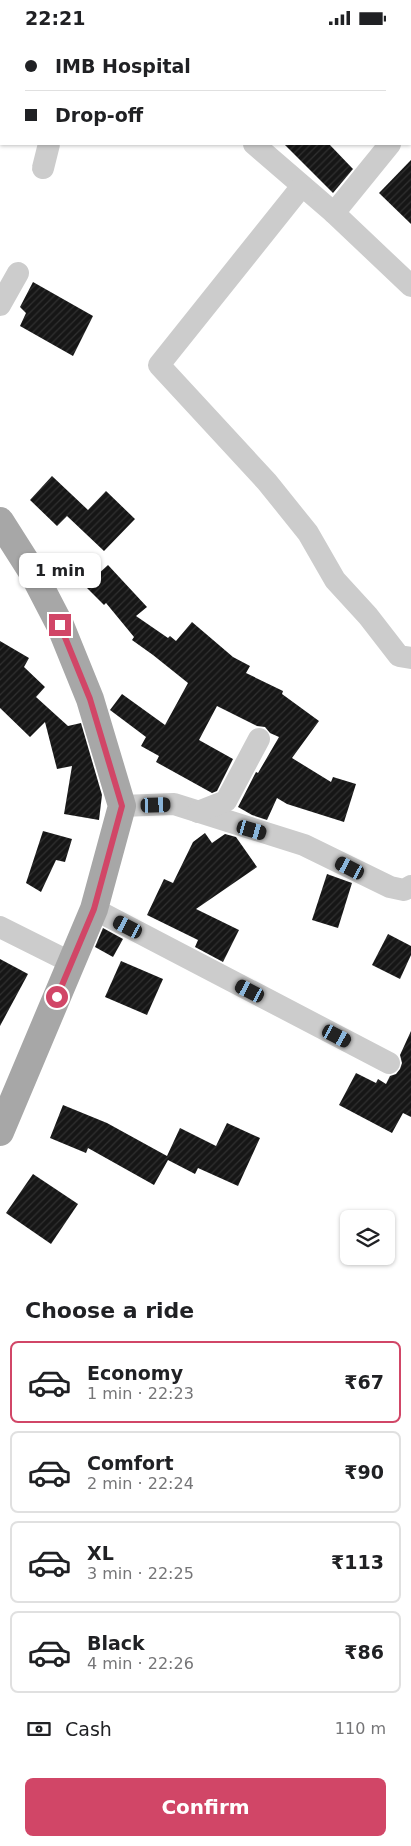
<!DOCTYPE html>
<html lang="en">
<head>
<meta charset="utf-8">
<style>
  :root { --surface:#fff; --page:#f6f6f6; --text:#202124; --muted:#757577; --line:#e0e0e0; --accent:#d14667 }
  body { margin:0; font-family:"DejaVu Sans",sans-serif; background:var(--page); color:var(--text); height:100vh; display:flex; flex-direction:column; font-size:19px; white-space:nowrap }
  * { box-sizing:border-box; margin:0 }
  p { font-size:16px; color:var(--muted) }
  .icon { flex:none; width:28px; height:28px; fill:none; stroke:currentColor; stroke-width:2; stroke-linecap:round; stroke-linejoin:round }
  .map { position:relative; height:1246px; overflow:hidden }
  .sheet { display:flex; flex-direction:column; background:var(--surface); flex:1 }
  .sheet>* { flex:none }
  .top-card { position:absolute; left:0px; top:0px; width:411px; height:110px; box-shadow:0 1px 4px #0004; display:grid; align-content:center; height:110px; padding:0 25px; background:var(--surface) }
  .tools { position:absolute; left:340px; top:1175px; display:grid; gap:10px }
  .tools a { display:grid; place-items:center; width:55px; height:55px; border-radius:8px; background:var(--surface); box-shadow:0 1px 4px #0004; font-size:25px }
  .end { position:absolute; width:22px; height:22px; margin:-11px; border:6px solid #d14667; background:#fff; box-shadow:0 0 0 2px #fff }
  .from { border-radius:50% }
  .bubble { position:absolute; height:35px; border-radius:8px; background:var(--surface); box-shadow:0 1px 4px #0004; font-size:16px; font-weight:700; line-height:35px; text-align:center }
  .car { position:absolute; width:15px; height:30px; margin:-15px -8px; border-radius:6px; box-shadow:0 0 4px 1px #0007; background:linear-gradient(#222 24%,#8ab4d8 0 40%,#222 0 76%,#8ab4d8 0 86%,#222 0) }
  .top-card b { display:flex; align-items:center; gap:18px; height:48px; font-size:19px }
  .top-card b+b { border-top:1px solid var(--line) }
  .top-card i { width:12px; height:12px; background:var(--text) }
  ul { padding:0; list-style:none }
  li { display:flex; align-items:center; gap:15px; height:82px; margin:0 10px 8px; padding:0 15px; border:2px solid var(--line); border-radius:8px }
  li div { flex:1 }
  li b { display:block; font-size:19px }
  li em { font-style:normal; font-weight:700 }
  li.on { border-color:var(--accent) }
  li>.icon { width:45px; height:45px; stroke-width:1.5 }
  h2 { padding:0 25px; font-size:22px; line-height:60px }
  .pay { display:flex; align-items:center; gap:12px; height:55px; padding:0 25px; font-size:19px }
  .pay p { margin-inline-start:auto }
  .primary-button { display:flex; gap:10px; margin-top:auto; padding:10px 25px }
  .primary-button a { flex:1; height:58px; border-radius:8px; background:var(--accent); color:#fff; font-size:20px; font-weight:700; line-height:58px; text-align:center }
  .status { display:flex; justify-content:space-between; align-items:center; height:35px; padding:0 25px; background:var(--surface); direction:ltr }
  .status svg { height:14px; fill:currentColor }
  .map>svg:first-child { display:block }
  .building { fill:url(#building-hatch) }
  .lines { fill:none; stroke-linecap:round; stroke-linejoin:round }
  .minor { stroke:#ccc; stroke-width:22 }
  .major { stroke:#a7a7a7; stroke-width:28 }
  .route { stroke:#d14667; stroke-width:6 }
</style>
</head>
<body>
<div class="status"><b>22:21</b><svg viewBox="0 0 49 12"><path d="M0 12V9h3v3zM5 12V6h3v6zM10 12V3h3v9zM15 12V0h3v12zM26 1h20v11H26zM47 4h2v5h-2z"/></svg></div>
<div class="map">
<svg width="411" height="1246" viewBox="0 0 411 1246">
  <defs>
    <pattern id="building-hatch" width="6" height="6" patternUnits="userSpaceOnUse" patternTransform="scale(1.25)"><rect width="6" height="6" fill="#161616"/><path d="M-1 1l2-2M0 6l6-6M5 7l2-2" fill="none" stroke="#303030"/></pattern>
  </defs>
  <rect width="100%" height="100%" fill="#fff"/>
  <g class="building">
    <path d="M284 109H329L353 134 333 158Z"/>
    <path d="M411 125V189L379 158Z"/>
    <path d="M33 247 93 281 73 321 20 291 26 278 20 272Z"/>
    <path d="M52 441 88 475 106 456 135 484 104 516 67 481 57 491 30 465Z"/>
    <path d="M108 530 147 572 136 581 168 603 170 601 176 606 192 587 233 622 250 631 246 638 283 656 282 659 319 686 292 723 331 747 333 742 356 749 344 787 287 769 277 763 267 785 252 780 238 772 256 737 258 738 279 702 270 698 265 692 257 691 217 671 199 705 233 724 217 756 212 758 156 727 159 721 141 711 146 702 110 675 122 659 165 690 188 648 153 620 132 605 134 602 106 568 104 570 85 551Z"/>
    <path d="M0 606 29 623 24 632 45 652 36 662 68 691 81 688 102 760 99 785 64 779 72 731 57 734 45 687 30 702 0 673Z"/>
    <path d="M43 796 72 804 65 827 56 825 41 857 26 848Z"/>
    <path d="M205 798 212 808 225 799 236 802 257 832 196 874 239 895 223 927 195 912 198 905 147 880 164 844 173 848 193 807Z"/>
    <path d="M327 839 352 848 338 893 312 885Z"/>
    <path d="M103 893 123 904 113 922 95 912Z"/>
    <path d="M388 899 411 911V920L400 944 372 930Z"/>
    <path d="M0 924 28 939 0 991Z"/>
    <path d="M121 926 163 944 147 980 105 962Z"/>
    <path d="M411 996V1082L403 1078 392 1098 339 1070 356 1038 376 1048 378 1044 386 1049 390 1041 396 1039 400 1034 402 1028 400 1020Z"/>
    <path d="M63 1070 107 1088 167 1121 180 1093 216 1111 227 1088 260 1103 238 1151 198 1133 195 1139 168 1125 154 1150 88 1113 86 1118 50 1103Z"/>
    <path d="M33 1139 78 1169 51 1209 6 1178Z"/>
  </g>
  <g class="lines">
    <g class="minor">
      <path d="M71 1V0"/>
      <path d="M225 1 227 0"/>
      <path d="M410 84 411 83"/>
      <path d="M254 109 334 178 411 251"/>
      <path d="M43 133 49 109"/>
      <path d="M302 151 159 330 267 447 308 498 335 545 368 581 399 621 411 623"/>
      <path d="M334 178 390 109"/>
      <path d="M0 270 18 238"/>
      <path d="M122 771 174 769 304 810 390 852 404 855 411 851"/>
      <path d="M198 777 226 766 259 704"/>
      <path d="M94 874 389 1028"/>
      <path d="M0 892 72 928"/>
    </g>
    <path class="major" d="M0 486 33 538 60 590 90 664 122 771 94 874 0 1097"/>
  </g>
  <g class="lines">
    <path class="route" d="M57 962 94 874 122 771 90 664 60 590"/>
  </g>
</svg>
<div class="tools">
<a><svg class="icon" aria-label="layers" viewBox="0 0 24 24"><path d="M12 4l9 5-9 5-9-5zM3 14l9 5 9-5"/></svg></a>
</div>
<i class="end from" style="left:57px;top:962px"></i>
<i class="end" style="left:60px;top:590px"></i>
<div class="bubble" style="left:19px;top:518px;width:82px">1 min</div>
<i class="car" style="left:156px;top:770px;rotate:88deg"></i>
<i class="car" style="left:252px;top:795px;rotate:106deg"></i>
<i class="car" style="left:350px;top:833px;rotate:297deg"></i>
<i class="car" style="left:128px;top:892px;rotate:297deg"></i>
<i class="car" style="left:250px;top:956px;rotate:297deg"></i>
<i class="car" style="left:337px;top:1001px;rotate:118deg"></i>
<div class="top-card">
<b><i class="from"></i>IMB Hospital</b>
<b><i></i>Drop-off</b>
</div>
</div>
<section class="sheet">
<h2>Choose a ride</h2>
<ul>
<li class="on"><svg class="icon" aria-label="car" viewBox="0 0 24 24"><path d="M5 17H2v-5l4-1 3-4h7l3 4 3 1v5h-3M9 17h6M6 11h13"/><circle cx="7" cy="17" r="2"/><circle cx="17" cy="17" r="2"/></svg><div><b>Economy</b><p>1 min · 22:23</p></div><em>₹67</em></li>
<li><svg class="icon" aria-label="car" viewBox="0 0 24 24"><path d="M5 17H2v-5l4-1 3-4h7l3 4 3 1v5h-3M9 17h6M6 11h13"/><circle cx="7" cy="17" r="2"/><circle cx="17" cy="17" r="2"/></svg><div><b>Comfort</b><p>2 min · 22:24</p></div><em>₹90</em></li>
<li><svg class="icon" aria-label="car" viewBox="0 0 24 24"><path d="M5 17H2v-5l4-1 3-4h7l3 4 3 1v5h-3M9 17h6M6 11h13"/><circle cx="7" cy="17" r="2"/><circle cx="17" cy="17" r="2"/></svg><div><b>XL</b><p>3 min · 22:25</p></div><em>₹113</em></li>
<li><svg class="icon" aria-label="car" viewBox="0 0 24 24"><path d="M5 17H2v-5l4-1 3-4h7l3 4 3 1v5h-3M9 17h6M6 11h13"/><circle cx="7" cy="17" r="2"/><circle cx="17" cy="17" r="2"/></svg><div><b>Black</b><p>4 min · 22:26</p></div><em>₹86</em></li>
</ul>
<div class="pay"><svg class="icon" aria-label="cash" viewBox="0 0 24 24"><path d="M3 7h18v10H3z"/><circle cx="12" cy="12" r="2"/></svg>Cash<p>110 m</p></div>
<div class="primary-button"><a>Confirm</a></div>
</section>
</body>
</html>
